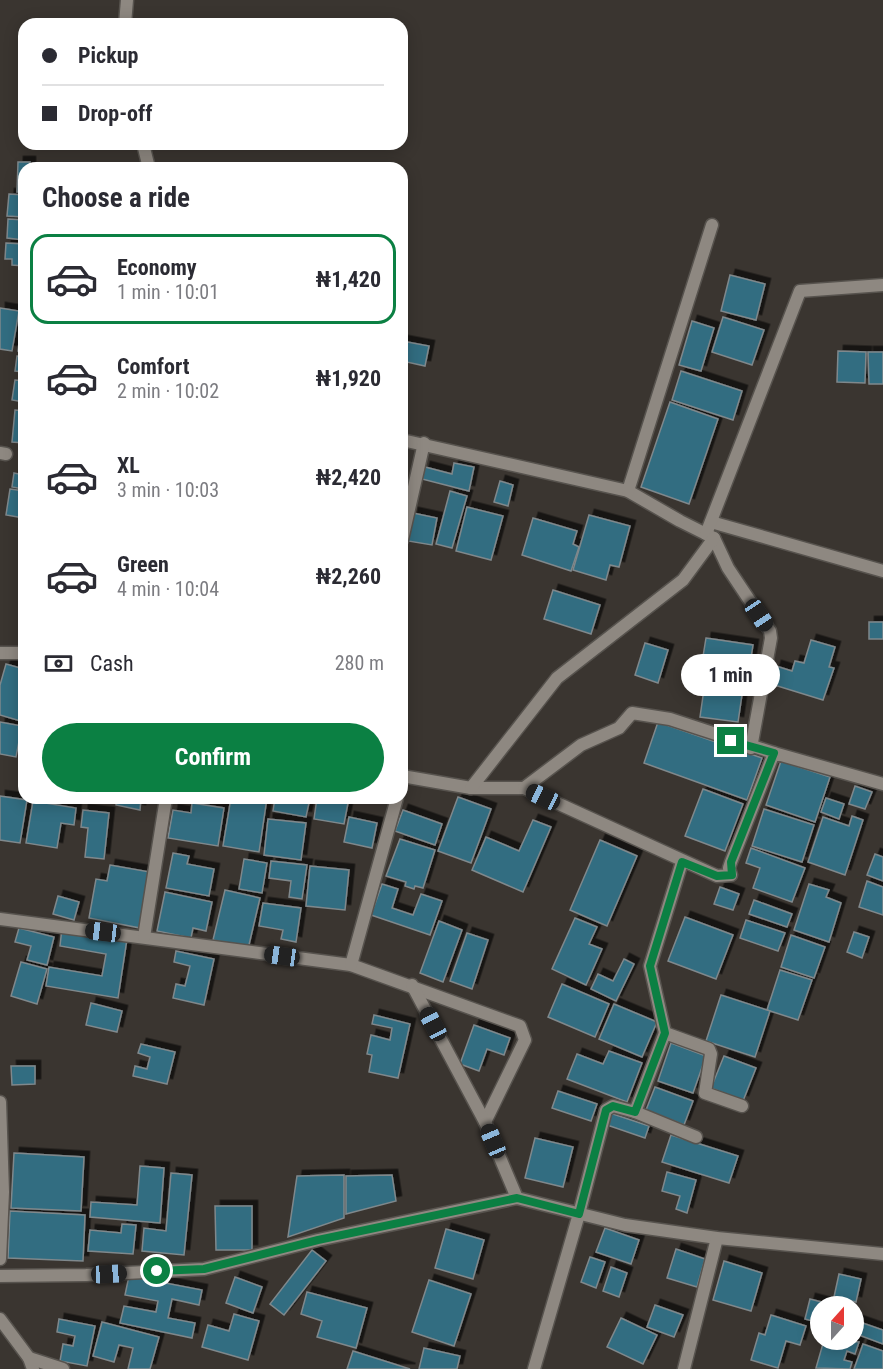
<!DOCTYPE html>
<html lang="en">
<head>
<meta charset="utf-8">
<style>
  :root { --surface:#fff; --page:#f7f7f7; --text:#2b2b33; --muted:#7c7c81; --line:#e1e1e2; --accent:#0b8043 }
  body { margin:0; font-family:"Roboto Condensed",sans-serif; background:var(--page); color:var(--text); height:100vh; display:flex; flex-direction:column; font-size:22px; white-space:nowrap }
  * { box-sizing:border-box; margin:0 }
  p { font-size:20px; color:var(--muted) }
  .icon { flex:none; width:33px; height:33px; fill:none; stroke:currentColor; stroke-width:2; stroke-linecap:round; stroke-linejoin:round }
  .map { position:relative; flex:1; overflow:hidden }
  .drawer { position:absolute; left:18px; top:162px; width:390px; height:642px; display:flex; flex-direction:column; background:var(--surface); border-radius:18px; box-shadow:0 3px 15px #0003 }
  .drawer>* { flex:none }
  .guide { position:absolute; left:18px; top:18px; width:390px; height:132px; border-radius:18px; box-shadow:0 3px 15px #0003; display:grid; align-content:center; height:132px; padding:0 24px; background:var(--surface) }
  .needle { width:39px; rotate:21deg }
  .fabs { position:absolute; left:810px; top:1296px; display:grid; gap:12px }
  .fabs a { display:grid; place-items:center; width:54px; height:54px; border-radius:50%; background:var(--surface); box-shadow:0 3px 15px #0003; font-size:30px }
  .end { position:absolute; width:27px; height:27px; margin:-14px; border:8px solid #0b8043; background:#fff; box-shadow:0 0 0 3px #fff }
  .from { border-radius:50% }
  .bubble { position:absolute; height:42px; border-radius:21px; background:var(--surface); box-shadow:0 3px 15px #0003; font-size:20px; font-weight:700; line-height:42px; text-align:center }
  .car { position:absolute; width:18px; height:36px; margin:-18px -9px; border-radius:8px; box-shadow:0 0 4px 2px #0007; background:linear-gradient(#222 24%,#8ab4d8 0 40%,#222 0 76%,#8ab4d8 0 86%,#222 0) }
  .guide b { display:flex; align-items:center; gap:21px; height:57px; font-size:22px }
  .guide b+b { border-top:2px solid var(--line) }
  .guide i { width:15px; height:15px; background:var(--text) }
  ul { padding:0; list-style:none }
  li { display:flex; align-items:center; gap:18px; height:90px; margin:0 12px 9px; padding:0 12px; border:3px solid transparent; border-radius:18px }
  li div { flex:1 }
  li b { display:block; font-size:22px }
  li em { font-style:normal; font-weight:700 }
  li.on { border-color:var(--accent) }
  li>.icon { width:54px; height:54px; stroke-width:1.5 }
  h2 { padding:0 24px; font-size:27px; line-height:72px }
  .pay { display:flex; align-items:center; gap:15px; height:66px; padding:0 24px; font-size:22px }
  .pay p { margin-inline-start:auto }
  .action { display:flex; gap:12px; margin-top:auto; padding:12px 24px }
  .action a { flex:1; height:69px; border-radius:36px; background:var(--accent); color:#fff; font-size:24px; font-weight:700; line-height:69px; text-align:center }
  .map>svg:first-child { display:block }
  .building { fill:#306d81; stroke:#7f888c; stroke-width:1.5; filter:url(#shadow) }
  .lines { fill:none; stroke-linecap:round; stroke-linejoin:round }
  .street-casing { stroke:#57534e; stroke-width:15 }
  .street { stroke:#8e8881; stroke-width:12 }
  .route { stroke:#0b8043; stroke-width:8 }
</style>
</head>
<body>
<div class="map">
<svg width="883" height="1369" viewBox="0 0 883 1369">
  <defs>
    <filter id="shadow"><feDropShadow dx="5.5" dy="-5.5" stdDeviation="0" flood-color="#0009"/></filter>
  </defs>
  <rect width="100%" height="100%" fill="#3a3530"/>
  <g class="building">
    <path d="M18 162H30V168H24V192H17Z"/>
    <path d="M9 194 24 195V217L7 216Z"/>
    <path d="M8 219 24 220V240L7 238Z"/>
    <path d="M6 243 24 244V266L12 265V259H5Z"/>
    <path d="M730 275 765 284 756 320 721 311Z"/>
    <path d="M0 308 19 311 12 351 0 349Z"/>
    <path d="M23 313H24V351H18Z"/>
    <path d="M723 317 764 330 752 365 712 352Z"/>
    <path d="M692 321 714 328 701 371 679 365Z"/>
    <path d="M402 341 429 346 425 366 402 361Z"/>
    <path d="M838 351 866 352 865 383 837 382Z"/>
    <path d="M868 352H883V384H869Z"/>
    <path d="M17 356 24 357V372L15 371Z"/>
    <path d="M681 371 742 391 733 420 672 400Z"/>
    <path d="M15 380 24 381V402L12 400Z"/>
    <path d="M670 402 718 419 689 504 641 487Z"/>
    <path d="M15 410 24 411V443L12 442Z"/>
    <path d="M454 463 474 467 469 491 422 479 425 467 452 474Z"/>
    <path d="M14 473 24 475V489L12 487Z"/>
    <path d="M500 481 513 485 508 506 494 502Z"/>
    <path d="M10 489 24 491V518L6 515Z"/>
    <path d="M450 491 467 496 452 548 436 544Z"/>
    <path d="M467 507 503 516 491 560 456 551Z"/>
    <path d="M413 513 437 518 432 545 408 541Z"/>
    <path d="M589 515 630 526 619 567 610 565 606 580 573 570Z"/>
    <path d="M533 518 577 531 573 544 579 547 571 571 522 555Z"/>
    <path d="M553 590 600 605 591 634 544 619Z"/>
    <rect x="869" y="622" width="14" height="17"/>
    <path d="M706 638 753 645 747 683 700 675Z"/>
    <path d="M811 640 835 647 829 667 834 668 823 700 771 684 776 666 792 671 795 661 804 663Z"/>
    <path d="M645 643 668 650 658 683 635 675Z"/>
    <path d="M6 664 24 669V722L0 715V685Z"/>
    <path d="M705 682 743 688 738 722 700 717Z"/>
    <path d="M0 722 22 726 16 757 0 754Z"/>
    <path d="M658 722 762 758 747 800 644 763Z"/>
    <path d="M781 761 830 777 815 822 766 805Z"/>
    <path d="M855 786 872 792 865 809 849 804Z"/>
    <path d="M703 789 743 804 725 851 685 836Z"/>
    <path d="M0 796 27 800 20 843 0 840Z"/>
    <path d="M458 797 491 809 471 863 438 851Z"/>
    <path d="M117 798H141L140 810 116 805Z"/>
    <path d="M231 798H267L259 852 223 846Z"/>
    <path d="M275 798H310L306 817 273 811Z"/>
    <path d="M317 798 348 803 344 824 314 819Z"/>
    <path d="M826 798 844 804 839 819 821 812Z"/>
    <path d="M33 801 76 808 74 825 61 823 57 848 26 843Z"/>
    <path d="M192 803 224 808 218 846 168 838 173 810 191 813Z"/>
    <path d="M764 809 814 825 802 862 752 846Z"/>
    <path d="M83 810 109 813 104 859 85 857 88 828 81 827Z"/>
    <path d="M403 810 442 824 435 845 395 831Z"/>
    <path d="M852 816 863 820 845 875 808 862 823 817 849 826Z"/>
    <path d="M349 817 377 823 372 848 344 842Z"/>
    <path d="M268 819 306 823 301 860 264 855Z"/>
    <path d="M533 820 551 827 523 892 472 870 486 837 519 851Z"/>
    <path d="M400 839 435 850 423 888 415 886 414 889 405 886 406 882 386 876Z"/>
    <path d="M600 840 637 856 607 926 570 910Z"/>
    <path d="M751 848 805 868 792 902 753 888 760 868 746 863Z"/>
    <path d="M173 853 189 856 187 864 214 869 209 896 166 888Z"/>
    <path d="M875 854 883 857V881L867 875Z"/>
    <path d="M244 859 267 863 262 893 239 889Z"/>
    <path d="M271 861 307 865 302 899 289 897 291 881 269 878Z"/>
    <path d="M110 865 150 872 140 928 89 918 96 879 107 881Z"/>
    <path d="M310 866 349 870 345 910 306 906Z"/>
    <path d="M867 881 883 887V915L859 907Z"/>
    <path d="M382 884 398 889 392 908 413 915 421 894 442 901 430 935 371 915Z"/>
    <path d="M809 884 829 890 826 897 841 903 829 942 794 930Z"/>
    <path d="M720 887 739 894 733 910 714 904Z"/>
    <path d="M225 890 260 898 248 949 213 940Z"/>
    <path d="M165 892 212 902 206 931 193 928 191 938 157 931Z"/>
    <path d="M58 896 79 902 74 920 53 914Z"/>
    <path d="M754 900 792 914 787 927 749 914Z"/>
    <path d="M263 903 301 908 296 942 281 939 283 930 259 926Z"/>
    <path d="M685 917 733 935 716 979 668 961Z"/>
    <path d="M575 918 597 927 589 944 602 949 586 985 552 969Z"/>
    <path d="M746 920 785 933 778 951 740 938Z"/>
    <path d="M439 921 462 930 443 982 420 973Z"/>
    <path d="M19 928 54 937 47 965 27 960 31 946 15 942Z"/>
    <path d="M62 928 127 939 118 998 46 986 49 967 102 976 106 954 60 946Z"/>
    <path d="M854 932 869 937 862 958 847 952Z"/>
    <path d="M467 933 488 940 472 989 450 981Z"/>
    <path d="M791 935 825 947 814 978 781 967Z"/>
    <path d="M176 951 214 959 204 1005 173 998 176 984 185 986 190 966 174 962Z"/>
    <path d="M624 959 634 964 616 1001 591 989 598 974 613 981Z"/>
    <path d="M21 962 47 969 37 1004 11 996Z"/>
    <path d="M780 970 812 980 798 1020 767 1010Z"/>
    <path d="M562 984 609 1004 595 1037 548 1017Z"/>
    <path d="M721 995 770 1011 755 1057 706 1041Z"/>
    <path d="M91 1003 122 1011 117 1032 86 1025Z"/>
    <path d="M614 1004 657 1022 642 1057 599 1039Z"/>
    <path d="M374 1015 410 1024 398 1078 369 1072 372 1055 367 1054 371 1035 390 1040 392 1028 372 1024Z"/>
    <path d="M474 1025 510 1038 504 1055 487 1049 479 1071 460 1064Z"/>
    <path d="M671 1043 706 1056 693 1093 658 1081Z"/>
    <path d="M141 1044 175 1052 167 1084 133 1076 135 1066 147 1069 150 1057 138 1053Z"/>
    <path d="M609 1051 642 1063 627 1102 567 1079 577 1054 603 1064Z"/>
    <path d="M724 1056 756 1068 743 1101 711 1088Z"/>
    <path d="M11 1066H35V1084L12 1085Z"/>
    <path d="M655 1087 693 1101 684 1125 646 1110Z"/>
    <path d="M558 1091 597 1104 591 1121 552 1108Z"/>
    <path d="M610 1113 649 1126 645 1138 607 1125Z"/>
    <path d="M671 1135 738 1156 729 1183 662 1162Z"/>
    <path d="M535 1138 573 1147 563 1187 525 1178Z"/>
    <path d="M14 1153 84 1157 81 1211 11 1208Z"/>
    <path d="M140 1166 164 1168 160 1223 90 1217 91 1202 137 1205Z"/>
    <path d="M667 1172 696 1180 687 1213 676 1209 680 1196 662 1191Z"/>
    <path d="M171 1173 192 1175 184 1255 142 1251 144 1228 166 1231Z"/>
    <path d="M344 1175V1218L288 1237 297 1176Z"/>
    <path d="M392 1175 396 1201 346 1214V1176Z"/>
    <path d="M215 1206H252V1250H216Z"/>
    <path d="M10 1211 85 1215 83 1261 8 1258Z"/>
    <path d="M122 1224 136 1225 133 1254 88 1251 90 1230 121 1233Z"/>
    <path d="M605 1228 639 1240 631 1264 596 1252Z"/>
    <path d="M446 1229 484 1240 473 1279 435 1268Z"/>
    <path d="M676 1249 705 1259 697 1287 667 1278Z"/>
    <path d="M312 1250 326 1261 284 1315 270 1304Z"/>
    <path d="M590 1257 605 1262 596 1288 581 1282Z"/>
    <path d="M724 1261 762 1273 751 1311 713 1300Z"/>
    <path d="M611 1267 627 1273 619 1297 603 1291Z"/>
    <path d="M839 1274 861 1279 856 1302 834 1297Z"/>
    <path d="M129 1276 202 1290 199 1305 172 1299 168 1318 195 1323 192 1338 120 1323 124 1306 156 1312 158 1301 125 1295Z"/>
    <path d="M235 1277 262 1287 253 1313 226 1303Z"/>
    <path d="M429 1280 471 1294 454 1346 412 1332Z"/>
    <path d="M307 1292 367 1308 356 1348 317 1337 322 1321 301 1314Z"/>
    <path d="M810 1299 837 1306H820V1323L805 1319Z"/>
    <path d="M655 1305 683 1315 674 1337 647 1327Z"/>
    <path d="M234 1314 259 1321 248 1360 202 1347 208 1325 229 1331Z"/>
    <path d="M771 1315 806 1326 800 1345 786 1341 778 1368 751 1360 759 1333 765 1335Z"/>
    <path d="M621 1318 657 1335 643 1364 607 1347Z"/>
    <path d="M59 1319 95 1326 87 1366 60 1361 63 1344 73 1346 75 1336 57 1332Z"/>
    <path d="M854 1320 883 1330V1344L859 1335 858 1338 854 1337Z"/>
    <path d="M102 1322 159 1337 150 1369H128L133 1348 119 1345 114 1362 93 1356Z"/>
    <path d="M824 1340 859 1342 855 1354 847 1351 844 1360 852 1362 850 1369 816 1368Z"/>
    <path d="M863 1344 883 1351V1369H854Z"/>
    <path d="M424 1348 460 1356 457 1369H419Z"/>
    <path d="M353 1351 410 1369H347Z"/>
  </g>
  <g class="lines">
    <g class="street-casing">
      <g id="street">
        <path d="M125 24 127 0"/>
        <path d="M143 144 149 168"/>
        <path d="M402 440 628 491 680 521 714 538 728 568 770 631 771 638 751 748"/>
        <path d="M0 453 6 454"/>
        <path d="M628 491 712 225"/>
        <path d="M711 522 883 571"/>
        <path d="M706 534 800 291 883 285"/>
        <path d="M402 540 424 443"/>
        <path d="M0 653H24"/>
        <path d="M402 776 471 788H524L717 876 731 875 729 868 731 862 774 753 883 784"/>
        <path d="M471 788 557 678 683 580 714 538"/>
        <path d="M524 788 581 745 619 728 632 713 670 719 774 753"/>
        <path d="M0 919 351 965 520 1026 525 1040 485 1122"/>
        <path d="M144 937 166 798"/>
        <path d="M351 965 397 798"/>
        <path d="M412 985 485 1122 517 1198"/>
        <path d="M665 1033 650 966 682 862"/>
        <path d="M0 1102 3 1192 0 1259"/>
        <path d="M635 1112 696 1137"/>
        <path d="M0 1276 86 1275 204 1269 318 1240 517 1198 625 1225 717 1238 883 1254"/>
        <path d="M0 1319 29 1358 33 1369"/>
        <path d="M29 1358 63 1369"/>
        <path d="M534 1369 579 1214 606 1110 613 1106 635 1112 665 1033 709 1049 711 1054 705 1093 742 1106"/>
        <path d="M684 1369 717 1238"/>
      </g>
    </g>
    <use href="#street" class="street"/>
  </g>
  <g class="lines">
    <path class="route" d="M157 1271 204 1269 318 1240 517 1198 579 1214 606 1110 613 1106 635 1112 665 1033 650 966 682 862 717 876 732 875 731 862 774 753 731 741"/>
  </g>
</svg>
<div class="fabs">
<a><svg class="needle" viewBox="-14 -14 28 28"><path d="M0-13l5 13h-10z" fill="#e53935"/><path d="M0 13l5-13h-10z" fill="#7c7c81"/></svg></a>
</div>
<i class="end from" style="left:157px;top:1271px"></i>
<i class="end" style="left:731px;top:741px"></i>
<div class="bubble" style="left:681px;top:654px;width:99px">1 min</div>
<i class="car" style="left:759px;top:615px;rotate:146deg"></i>
<i class="car" style="left:543px;top:797px;rotate:295deg"></i>
<i class="car" style="left:103px;top:932px;rotate:277deg"></i>
<i class="car" style="left:282px;top:956px;rotate:278deg"></i>
<i class="car" style="left:433px;top:1024px;rotate:332deg"></i>
<i class="car" style="left:493px;top:1141px;rotate:337deg"></i>
<i class="car" style="left:109px;top:1274px;rotate:87deg"></i>
<div class="guide">
<b><i class="from"></i>Pickup</b>
<b><i></i>Drop-off</b>
</div>
<section class="drawer">
<h2>Choose a ride</h2>
<ul>
<li class="on"><svg class="icon" aria-label="car" viewBox="0 0 24 24"><path d="M5 17H2v-5l4-1 3-4h7l3 4 3 1v5h-3M9 17h6M6 11h13"/><circle cx="7" cy="17" r="2"/><circle cx="17" cy="17" r="2"/></svg><div><b>Economy</b><p>1 min · 10:01</p></div><em>₦1,420</em></li>
<li><svg class="icon" aria-label="car" viewBox="0 0 24 24"><path d="M5 17H2v-5l4-1 3-4h7l3 4 3 1v5h-3M9 17h6M6 11h13"/><circle cx="7" cy="17" r="2"/><circle cx="17" cy="17" r="2"/></svg><div><b>Comfort</b><p>2 min · 10:02</p></div><em>₦1,920</em></li>
<li><svg class="icon" aria-label="car" viewBox="0 0 24 24"><path d="M5 17H2v-5l4-1 3-4h7l3 4 3 1v5h-3M9 17h6M6 11h13"/><circle cx="7" cy="17" r="2"/><circle cx="17" cy="17" r="2"/></svg><div><b>XL</b><p>3 min · 10:03</p></div><em>₦2,420</em></li>
<li><svg class="icon" aria-label="car" viewBox="0 0 24 24"><path d="M5 17H2v-5l4-1 3-4h7l3 4 3 1v5h-3M9 17h6M6 11h13"/><circle cx="7" cy="17" r="2"/><circle cx="17" cy="17" r="2"/></svg><div><b>Green</b><p>4 min · 10:04</p></div><em>₦2,260</em></li>
</ul>
<div class="pay"><svg class="icon" aria-label="cash" viewBox="0 0 24 24"><path d="M3 7h18v10H3z"/><circle cx="12" cy="12" r="2"/></svg>Cash<p>280 m</p></div>
<div class="action"><a>Confirm</a></div>
</section>
</div>
</body>
</html>
